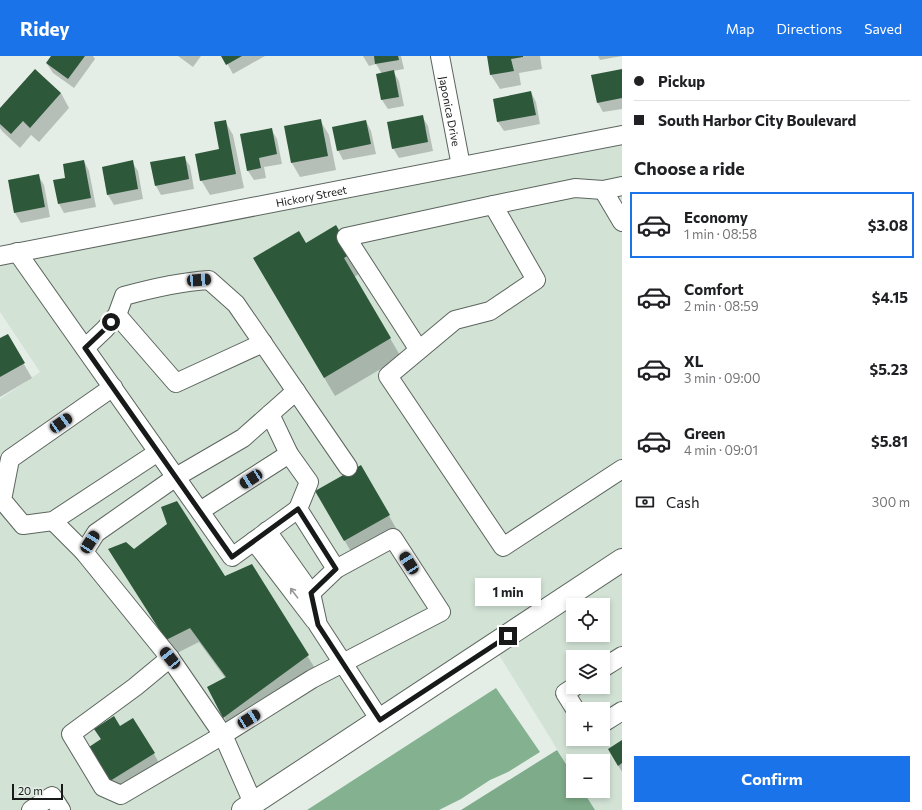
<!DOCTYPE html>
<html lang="en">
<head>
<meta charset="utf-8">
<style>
  :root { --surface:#fff; --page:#f2f2f2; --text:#202124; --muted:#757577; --line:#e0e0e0; --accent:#1a73e8 }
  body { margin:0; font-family:Commissioner,sans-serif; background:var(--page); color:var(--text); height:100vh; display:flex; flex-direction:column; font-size:15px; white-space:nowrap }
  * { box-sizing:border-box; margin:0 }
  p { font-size:13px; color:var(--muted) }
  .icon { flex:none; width:22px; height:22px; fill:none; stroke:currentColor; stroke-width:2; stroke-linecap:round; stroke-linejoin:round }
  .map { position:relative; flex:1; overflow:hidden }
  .panel { display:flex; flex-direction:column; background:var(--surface); width:300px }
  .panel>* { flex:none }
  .hud { display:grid; align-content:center; height:88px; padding:0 12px; background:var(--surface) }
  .controls { position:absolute; left:566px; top:542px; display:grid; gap:8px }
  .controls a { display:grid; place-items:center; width:44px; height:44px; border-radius:0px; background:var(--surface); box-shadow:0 2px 6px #0003; font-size:20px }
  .scale { position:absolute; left:12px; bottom:10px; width:51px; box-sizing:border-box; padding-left:4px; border:2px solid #171a18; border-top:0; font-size:11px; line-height:14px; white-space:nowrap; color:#171a18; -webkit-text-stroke:3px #e4eee6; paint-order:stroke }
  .end { position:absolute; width:18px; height:18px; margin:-9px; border:5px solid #171a18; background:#fff; box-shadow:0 0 0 2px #fff }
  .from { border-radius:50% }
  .bubble { position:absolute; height:28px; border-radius:0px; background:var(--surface); box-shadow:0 2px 6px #0003; font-size:13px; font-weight:700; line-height:28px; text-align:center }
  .car { position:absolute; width:12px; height:24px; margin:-12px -6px; border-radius:5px; box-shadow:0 0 3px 1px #0007; background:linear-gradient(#222 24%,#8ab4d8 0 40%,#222 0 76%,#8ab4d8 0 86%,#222 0) }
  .hud b { display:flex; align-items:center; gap:14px; height:38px; font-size:15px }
  .hud b+b { border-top:1px solid var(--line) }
  .hud i { width:10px; height:10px; background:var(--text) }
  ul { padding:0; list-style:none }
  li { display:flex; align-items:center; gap:12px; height:66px; margin:0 8px 6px; padding:0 4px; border:2px solid transparent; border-radius:0px }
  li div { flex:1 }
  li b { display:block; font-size:15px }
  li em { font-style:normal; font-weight:700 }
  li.on { border-color:var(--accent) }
  li>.icon { width:36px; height:36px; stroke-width:1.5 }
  h2 { padding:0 12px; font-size:18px; line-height:48px }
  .pay { display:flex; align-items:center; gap:10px; height:44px; padding:0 12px; font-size:15px }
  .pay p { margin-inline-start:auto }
  .action { display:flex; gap:8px; margin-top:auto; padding:8px 12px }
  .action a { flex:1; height:46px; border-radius:0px; background:var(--accent); color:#fff; font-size:16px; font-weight:700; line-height:46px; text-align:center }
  header { display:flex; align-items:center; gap:24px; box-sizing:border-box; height:56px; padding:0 20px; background:var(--accent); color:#fff }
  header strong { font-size:19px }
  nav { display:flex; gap:22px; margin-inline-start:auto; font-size:14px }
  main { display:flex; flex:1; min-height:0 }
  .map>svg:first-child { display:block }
  .built { fill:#d2e3d6; fill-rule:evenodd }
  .forest { fill:#84b18f }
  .water { fill:#7eab89 }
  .shadow { fill:#0003 }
  .building { fill:#2d583a }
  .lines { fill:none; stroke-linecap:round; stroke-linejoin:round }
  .minor-casing { stroke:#5c655e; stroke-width:20 }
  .major-casing { stroke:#5c655e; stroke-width:24 }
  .minor { stroke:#fff; stroke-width:18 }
  .major { stroke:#fff; stroke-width:22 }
  .oneway { stroke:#979897 }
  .route { stroke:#171a18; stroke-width:5 }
  .labels { text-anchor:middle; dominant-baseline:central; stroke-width:4; stroke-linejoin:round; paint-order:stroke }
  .street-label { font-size:11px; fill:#171a18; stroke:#e4eee6 }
</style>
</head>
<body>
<header>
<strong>Ridey</strong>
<nav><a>Map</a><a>Directions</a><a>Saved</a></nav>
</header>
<main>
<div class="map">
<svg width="622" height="754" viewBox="0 0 622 754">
  <rect width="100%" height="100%" fill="#e4eee6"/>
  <path class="built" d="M622 79V754H595L583 735H603V705H573V719L496 594 252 754H0V343L40 316 0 256V200ZM573 549H603V579H573ZM573 601H603V631H573ZM573 653H603V683H573Z"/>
  <path class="forest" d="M496 632 540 696 508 716 490 724 461 743 439 754H307Z"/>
  <path class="water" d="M557 694 573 719V735H583L595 754H461Z"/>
  <g class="shadow">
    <path d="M52 0H93L95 3 74 32 53 17 47 8Z"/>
    <path d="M178 0H201L193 11Z"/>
    <path d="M223 0H265L233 18Z"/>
    <path d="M363 0H401L404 13 393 15 399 25 404 50 388 53 382 44V18L376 8 369 10Z"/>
    <path d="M488 0H540L542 13 519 17 521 29 500 33 491 19Z"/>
    <path d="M598 0H622L600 4Z"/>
    <path d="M622 14V53L603 56 598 47Z"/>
    <path d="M531 36 536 46 540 68 504 75 498 66 494 43Z"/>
    <path d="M61 37 69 52 39 86 31 79 20 92 2 75 0 72V54Z"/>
    <path d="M422 60 428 70 433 95 399 102 393 92Z"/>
    <path d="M320 64 329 79 336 114 300 121 292 107Z"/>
    <path d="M225 65 233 79 244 132 210 139 201 124 220 94Z"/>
    <path d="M366 65 371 75 376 98 343 104 338 94Z"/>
    <path d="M271 73 277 83 282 108 264 111 266 122 254 124 248 115Z"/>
    <path d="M184 101 190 110 194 133 161 139 156 130Z"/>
    <path d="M84 105 89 115 96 151 64 157 59 148 66 122Z"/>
    <path d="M132 106 138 115 143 143 114 149 108 139 103 111Z"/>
    <path d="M38 119 44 129 50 161 21 167 15 157 9 125Z"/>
    <path d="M336 171 362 216 354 221 401 301 335 340 254 203 306 188Z"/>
    <path d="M7 279 32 322 0 341V283Z"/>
    <path d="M361 410 397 474 353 499 316 435Z"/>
    <path d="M134 494 225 521 252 510 316 614 232 676 208 631 226 623 199 586 175 598 118 508Z"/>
    <path d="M120 672 154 698 162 712 119 739 98 705 101 684 95 673Z"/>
    <path d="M622 685V716L609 694Z"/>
  </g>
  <g class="building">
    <path d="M51 0H85L68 23 46 7Z"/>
    <path d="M221 0H242L226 9Z"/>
    <path d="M374 0H398L399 4 375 8Z"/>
    <path d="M487 0H523V1L511 3 514 15 490 19Z"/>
    <path d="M35 13 61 37 30 72 23 65 11 78 0 68V52Z"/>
    <path d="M622 13V42L597 47 591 19Z"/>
    <path d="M394 14 399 41 381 44 376 18Z"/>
    <path d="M531 35 536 59 497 66 493 43Z"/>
    <path d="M423 59 428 86 392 93 387 66Z"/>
    <path d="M321 63 328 100 291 107 284 70Z"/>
    <path d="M226 64 236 118 200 125 195 98 219 93 214 66Z"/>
    <path d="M366 64 371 88 337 95 332 71Z"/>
    <path d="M272 72 277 98 259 102 261 112 247 115 240 78Z"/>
    <path d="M185 100 189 123 155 130 150 106Z"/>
    <path d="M84 104 91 142 58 148 53 124 65 122 63 108Z"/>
    <path d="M133 104 138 133 107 139 102 111Z"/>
    <path d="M39 118 45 151 14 157 8 124Z"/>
    <path d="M336 169 352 197 344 202 391 282 324 322 253 202 299 175 306 187Z"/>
    <path d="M8 278 25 307 0 321V282Z"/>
    <path d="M361 409 390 459 344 485 315 435Z"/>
    <path d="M177 445 225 520 252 508 309 599 223 662 207 631 226 621 190 572 166 584 108 493 126 486 134 493 167 468 161 451Z"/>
    <path d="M114 660 120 670 133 662 155 697 110 725 89 691 101 683 94 673Z"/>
    <path d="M622 684V707L618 710 608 693Z"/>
  </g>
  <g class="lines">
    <g class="minor-casing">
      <g id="minor">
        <path id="s1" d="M440 0 461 110"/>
        <path d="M603 134 622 166"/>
        <path d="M493 149 575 132 603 134 622 130"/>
        <path d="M17 196 232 501 298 453"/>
        <path id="s2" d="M0 200 622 79"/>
        <path d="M117 259 176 327 263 287"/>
        <path d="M85 292 105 273 117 259 124 240C153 232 179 226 209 224L236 248 348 411"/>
        <path d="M419 294 346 181 493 149 536 224 490 255 455 264 388 320 503 491 622 413"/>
        <path d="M113 331 10 403 2 444 23 469 53 465 158 396"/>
        <path d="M270 358 289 398 309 426 298 453 336 513"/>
        <path d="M200 455 289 398"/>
        <path d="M53 465 84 496 170 602 223 679 253 747"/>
        <path d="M267 475 311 537"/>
        <path d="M254 485 315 565"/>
        <path d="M84 496 96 477 176 421 243 382 296 335"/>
        <path d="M170 602 135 631 71 678 103 731 121 739 223 679 312 623 441 556 393 482 336 513 311 537 318 569 380 664"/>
        <path d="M603 612 622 600"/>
        <path d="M574 631 565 637 575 653"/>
        <path d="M603 667 622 655"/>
        <path d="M31 754 52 740 61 754"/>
      </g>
    </g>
    <g class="major-casing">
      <path id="major" d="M243 754 622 504"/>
    </g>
    <use href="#minor" class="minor"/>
    <use href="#major" class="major"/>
  </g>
  <defs><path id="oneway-shaft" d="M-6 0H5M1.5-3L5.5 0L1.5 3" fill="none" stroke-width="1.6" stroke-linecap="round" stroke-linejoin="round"/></defs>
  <use class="oneway" href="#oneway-shaft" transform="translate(294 537) rotate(-127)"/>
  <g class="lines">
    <path class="route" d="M111 266 105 273 85 292 232 501 298 453 336 513 311 537 318 569 380 664 508 580"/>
  </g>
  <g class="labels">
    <g class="street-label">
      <text stroke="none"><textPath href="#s1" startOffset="56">Japonica Drive</textPath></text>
      <text stroke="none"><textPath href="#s2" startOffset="317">Hickory Street</textPath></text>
    </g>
  </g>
</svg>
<div class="controls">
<a><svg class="icon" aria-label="locate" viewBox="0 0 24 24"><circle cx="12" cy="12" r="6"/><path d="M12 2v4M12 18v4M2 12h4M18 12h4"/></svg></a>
<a><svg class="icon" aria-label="layers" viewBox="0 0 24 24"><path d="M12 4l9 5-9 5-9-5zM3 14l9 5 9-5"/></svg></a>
<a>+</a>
<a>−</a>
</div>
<div class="scale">20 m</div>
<i class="end from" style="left:111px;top:266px"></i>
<i class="end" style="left:508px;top:580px"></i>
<div class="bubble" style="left:475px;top:522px;width:66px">1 min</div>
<i class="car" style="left:199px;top:224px;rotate:86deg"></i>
<i class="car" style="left:61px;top:367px;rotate:55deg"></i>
<i class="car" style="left:251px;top:423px;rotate:237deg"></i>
<i class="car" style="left:90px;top:486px;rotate:33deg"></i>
<i class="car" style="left:409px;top:507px;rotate:327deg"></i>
<i class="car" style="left:170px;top:602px;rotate:321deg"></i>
<i class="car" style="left:249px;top:663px;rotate:58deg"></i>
</div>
<section class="panel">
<div class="hud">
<b><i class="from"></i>Pickup</b>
<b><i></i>South Harbor City Boulevard</b>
</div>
<h2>Choose a ride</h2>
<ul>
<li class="on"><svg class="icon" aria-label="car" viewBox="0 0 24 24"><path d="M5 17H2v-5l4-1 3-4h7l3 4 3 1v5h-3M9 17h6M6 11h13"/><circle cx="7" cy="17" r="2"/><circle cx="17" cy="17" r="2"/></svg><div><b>Economy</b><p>1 min · 08:58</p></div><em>$3.08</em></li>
<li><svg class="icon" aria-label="car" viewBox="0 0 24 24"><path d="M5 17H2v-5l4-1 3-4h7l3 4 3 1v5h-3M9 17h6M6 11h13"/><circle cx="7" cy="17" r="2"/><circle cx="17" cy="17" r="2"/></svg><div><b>Comfort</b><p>2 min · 08:59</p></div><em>$4.15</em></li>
<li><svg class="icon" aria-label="car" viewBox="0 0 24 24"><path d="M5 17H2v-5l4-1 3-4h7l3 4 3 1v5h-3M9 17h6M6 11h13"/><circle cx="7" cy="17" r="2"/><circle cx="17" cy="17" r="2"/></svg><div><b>XL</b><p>3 min · 09:00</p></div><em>$5.23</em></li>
<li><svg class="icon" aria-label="car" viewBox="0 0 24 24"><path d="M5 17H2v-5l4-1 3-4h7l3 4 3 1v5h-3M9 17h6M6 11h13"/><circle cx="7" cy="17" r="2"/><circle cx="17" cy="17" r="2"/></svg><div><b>Green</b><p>4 min · 09:01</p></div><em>$5.81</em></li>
</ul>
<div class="pay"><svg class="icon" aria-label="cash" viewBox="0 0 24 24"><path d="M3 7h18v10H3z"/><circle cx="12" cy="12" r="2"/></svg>Cash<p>300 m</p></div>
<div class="action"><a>Confirm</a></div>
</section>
</main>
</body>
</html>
